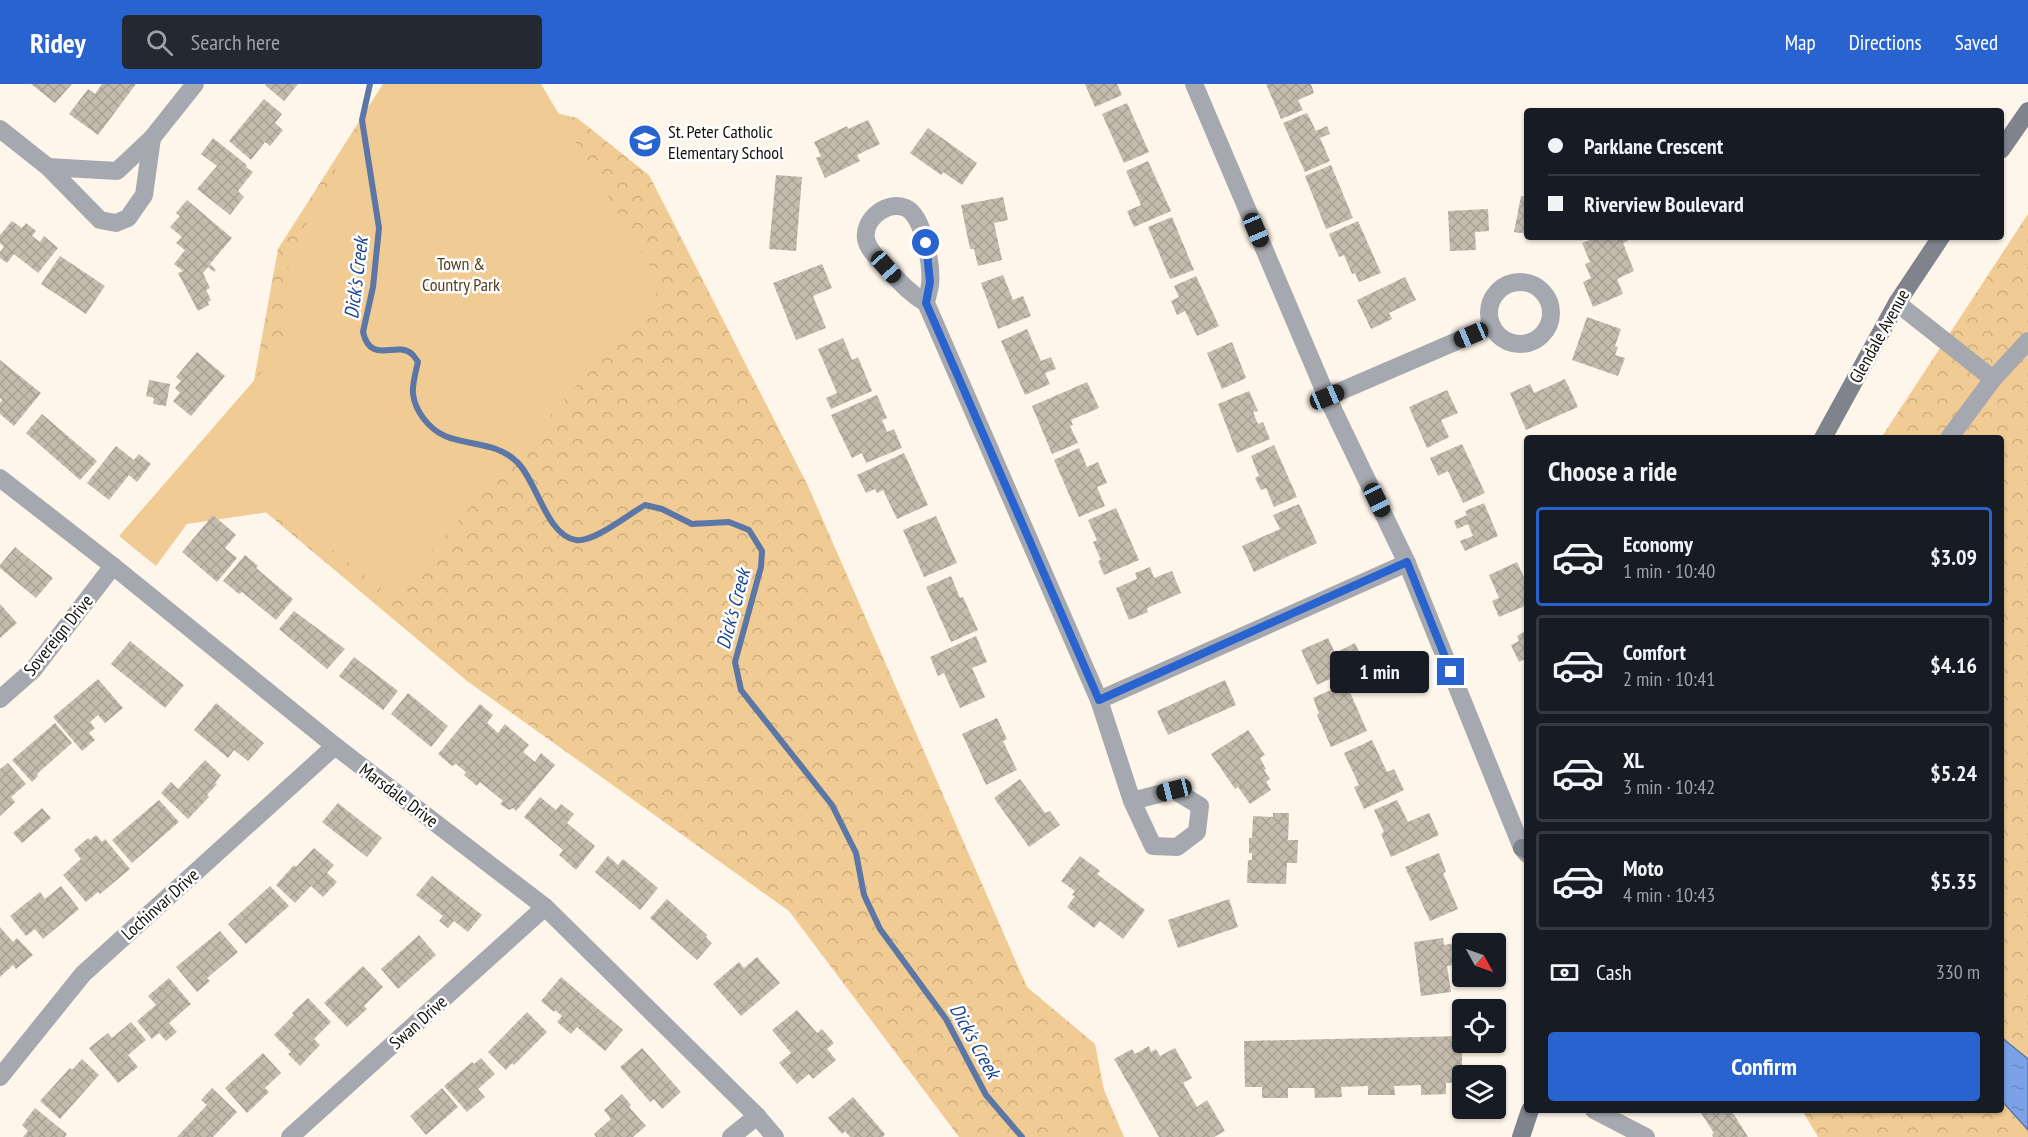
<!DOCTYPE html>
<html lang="en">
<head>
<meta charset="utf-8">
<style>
  :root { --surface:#171b24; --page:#242831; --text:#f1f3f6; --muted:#9ea1a6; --line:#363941; --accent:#2963d0 }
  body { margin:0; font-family:"PT Sans Narrow",sans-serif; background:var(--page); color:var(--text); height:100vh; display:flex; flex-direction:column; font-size:22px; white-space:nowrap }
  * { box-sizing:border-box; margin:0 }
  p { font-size:20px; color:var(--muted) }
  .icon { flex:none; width:33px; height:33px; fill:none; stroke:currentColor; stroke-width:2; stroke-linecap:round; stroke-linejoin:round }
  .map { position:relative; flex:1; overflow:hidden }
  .details { position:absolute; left:1524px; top:351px; width:480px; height:678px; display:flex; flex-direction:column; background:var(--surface); border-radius:6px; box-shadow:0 2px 4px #0004 }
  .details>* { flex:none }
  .banner { position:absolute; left:1524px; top:24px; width:480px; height:132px; border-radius:6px; box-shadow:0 2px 4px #0004; display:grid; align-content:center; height:132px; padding:0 24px; background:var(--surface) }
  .needle { width:39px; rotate:130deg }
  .controls { position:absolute; left:1452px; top:849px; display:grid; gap:12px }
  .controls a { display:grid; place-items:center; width:54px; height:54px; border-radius:6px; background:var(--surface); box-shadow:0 2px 4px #0004; font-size:30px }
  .end { position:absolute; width:27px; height:27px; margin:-14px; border:8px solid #2963d0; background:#fff; box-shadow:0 0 0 3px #fff }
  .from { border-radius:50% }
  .bubble { position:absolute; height:42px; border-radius:6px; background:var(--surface); box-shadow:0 2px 4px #0004; font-size:20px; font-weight:800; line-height:42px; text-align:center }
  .car { position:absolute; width:18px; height:36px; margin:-18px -9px; border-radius:8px; box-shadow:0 0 4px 2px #0007; background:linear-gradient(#222 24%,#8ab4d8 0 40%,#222 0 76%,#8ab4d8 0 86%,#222 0) }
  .banner b { display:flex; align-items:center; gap:21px; height:57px; font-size:22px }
  .banner b+b { border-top:2px solid var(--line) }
  .banner i { width:15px; height:15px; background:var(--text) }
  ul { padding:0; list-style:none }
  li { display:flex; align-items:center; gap:18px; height:99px; margin:0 12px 9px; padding:0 12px; border:3px solid var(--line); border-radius:6px }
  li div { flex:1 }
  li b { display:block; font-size:22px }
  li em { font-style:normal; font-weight:800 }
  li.active { border-color:var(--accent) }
  li>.icon { width:54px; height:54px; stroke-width:1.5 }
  h2 { padding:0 24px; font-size:27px; line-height:72px }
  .pay { display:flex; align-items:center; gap:15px; height:66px; padding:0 24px; font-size:22px }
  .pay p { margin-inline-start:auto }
  .primary-button { display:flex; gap:12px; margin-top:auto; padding:12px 24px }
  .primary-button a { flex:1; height:69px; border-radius:6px; background:var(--accent); color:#fff; font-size:24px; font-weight:800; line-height:69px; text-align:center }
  header { display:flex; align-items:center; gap:36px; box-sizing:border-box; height:84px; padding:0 30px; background:var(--accent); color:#fff }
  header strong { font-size:28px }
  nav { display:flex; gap:33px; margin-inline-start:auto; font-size:21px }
  .search { width:420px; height:54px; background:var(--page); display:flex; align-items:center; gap:15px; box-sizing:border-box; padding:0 21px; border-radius:6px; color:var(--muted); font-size:22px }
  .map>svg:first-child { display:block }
  .forest { fill:url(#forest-crowns) }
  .park { fill:#f0cb94 }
  .water { fill:url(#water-ripples); stroke:#5c76a5; stroke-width:1.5 }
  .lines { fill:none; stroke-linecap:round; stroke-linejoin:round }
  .stream { stroke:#5c76a5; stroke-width:6 }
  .building { fill:url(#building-cross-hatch) }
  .minor { stroke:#a5a9af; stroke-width:18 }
  .tertiary { stroke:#a5a9af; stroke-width:18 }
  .secondary { stroke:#7e838c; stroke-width:18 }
  .route { stroke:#2963d0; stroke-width:8 }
  .labels { text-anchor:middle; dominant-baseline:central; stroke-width:5; stroke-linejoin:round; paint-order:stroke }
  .poi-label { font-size:18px; fill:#14110c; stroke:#fff; text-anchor:start }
  .park-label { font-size:18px; fill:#533f1e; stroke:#fff }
  .street-label { font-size:18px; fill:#14110c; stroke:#fff }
  .water-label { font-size:20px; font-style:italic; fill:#1b4594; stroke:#fff }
</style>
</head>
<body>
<header>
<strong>Ridey</strong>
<div class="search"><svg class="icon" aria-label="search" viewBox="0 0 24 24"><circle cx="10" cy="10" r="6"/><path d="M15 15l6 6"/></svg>Search here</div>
<nav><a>Map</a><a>Directions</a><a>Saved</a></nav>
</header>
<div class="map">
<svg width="2028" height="1053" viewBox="0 0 2028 1053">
  <defs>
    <pattern id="forest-crowns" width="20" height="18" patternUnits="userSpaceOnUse" patternTransform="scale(1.5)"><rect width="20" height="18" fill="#f0cb94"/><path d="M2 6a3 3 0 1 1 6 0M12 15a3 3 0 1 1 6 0" fill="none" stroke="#cdad7e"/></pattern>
    <pattern id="water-ripples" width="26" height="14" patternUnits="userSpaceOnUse" patternTransform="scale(1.5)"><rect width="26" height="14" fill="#7ba2e6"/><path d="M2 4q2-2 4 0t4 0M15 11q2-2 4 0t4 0" fill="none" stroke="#698ac4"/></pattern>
    <pattern id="building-cross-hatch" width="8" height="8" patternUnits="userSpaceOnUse" patternTransform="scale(1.5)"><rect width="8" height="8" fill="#c4bbad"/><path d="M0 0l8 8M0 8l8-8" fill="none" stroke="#a8a094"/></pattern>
  </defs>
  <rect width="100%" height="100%" fill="#fef6ea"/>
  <g class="forest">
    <path d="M383 0 556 29 577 34 649 91 808 402 1027 903 1095 960 1104 1006 1124 1053H959L789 827 467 597 225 394 253 302 278 165Z"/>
    <path d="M2028 130V1053H1818L1802 1026H2001V354H1881Z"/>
  </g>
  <path class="park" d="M383 0H541L662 203 392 513 282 426 187 440 156 482 119 452 284 262 289 172Z"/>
  <path class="water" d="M2001 953 2028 975V1046L2001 1016Z"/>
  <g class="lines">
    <path class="stream" d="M370 0 362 36 379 144 373 203 363 248C371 282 396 256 412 270 414 272 416 275 418 278 416 287 412 300 413 310 415 327 429 345 445 352 469 362 497 358 517 378 537 397 546 451 576 456 593 459 629 430 645 421L662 425 692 440 729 438 749 446 762 467 761 483 735 578 741 606 832 721 856 769 864 811 880 845 946 935 986 1011 1022 1053"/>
  </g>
  <g class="building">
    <path d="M31 0H72L55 19Z"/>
    <path d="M102 0H136L98 51 69 30 88 5 95 10Z"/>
    <path d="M266 0H298L284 17 265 1Z"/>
    <path d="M1085 0H1117L1122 11 1095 23Z"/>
    <path d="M1266 0H1311L1314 9 1298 16 1303 26 1281 35Z"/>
    <path d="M264 15 282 30 275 39 283 46 270 62 265 58 251 76 229 57Z"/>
    <path d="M1127 19 1149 68 1124 79 1102 30Z"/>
    <path d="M1307 29 1316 47 1327 42 1330 50 1320 54 1330 77 1305 88 1283 39Z"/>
    <path d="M868 36 880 60 857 71 860 77 825 94 816 74 821 72 814 58 847 42 848 45Z"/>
    <path d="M928 44 977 79 962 101 943 88 941 91 910 69Z"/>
    <path d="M213 54 247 81 246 83 253 88 238 107 244 113 230 131 197 105 217 82 201 70Z"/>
    <path d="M1148 77 1171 127 1134 143 1127 127 1141 121 1126 87Z"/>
    <path d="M1331 81 1353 134 1326 145 1305 92Z"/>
    <path d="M776 91 802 93 796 167 769 165Z"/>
    <path d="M1521 112 1527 113V150L1514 148Z"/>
    <path d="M1003 113 1008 136 994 139 1002 176 978 182 974 165H970L961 121Z"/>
    <path d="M187 116 232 154 210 180 216 186 214 188 208 183 203 189 210 204 206 206 211 216 208 218 209 221 198 227 178 189 183 187 174 180 185 166 176 159 182 153 170 143 180 132 176 129Z"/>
    <path d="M1488 125 1489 147 1475 148 1476 166 1450 167 1448 127Z"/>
    <path d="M1172 133 1194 186 1170 195 1148 143Z"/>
    <path d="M12 137 22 144 26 139 36 147 32 152 40 158 44 152 58 164 38 189 14 170 7 179 0 174V168L4 163 0 159V151Z"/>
    <path d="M1358 137 1381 189 1359 198 1355 189 1352 190 1344 171 1339 173 1329 150Z"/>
    <path d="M1598 153H1626L1628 157 1623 159 1634 187 1617 195 1623 210 1593 223 1583 198 1591 194 1585 180 1590 178 1582 159Z"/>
    <path d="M60 172 105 202 86 230 41 200Z"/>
    <path d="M822 180 832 204 813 212 826 244 796 256 773 199Z"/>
    <path d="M1003 191 1013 216 1023 212 1031 232 998 245 981 199Z"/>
    <path d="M1196 192 1219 242 1197 252 1185 227 1177 231 1171 217 1179 213 1174 202Z"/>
    <path d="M1405 193 1416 216 1389 229 1392 235 1371 245 1357 216Z"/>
    <path d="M1587 233 1621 245 1615 262 1618 263 1615 271 1625 274 1618 292 1572 276Z"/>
    <path d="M1027 245 1041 277 1051 273 1056 285 1045 289 1050 300 1025 311 1001 257Z"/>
    <path d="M843 254 852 276 858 273 872 307 831 325 826 314 837 309 818 265Z"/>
    <path d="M1232 258 1246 294 1222 305 1207 269Z"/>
    <path d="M197 268 225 292 191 332 173 317 180 309 175 304 181 297 176 293Z"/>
    <path d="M0 276 41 309 14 342 0 330V319L2 316 0 314Z"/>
    <path d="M1565 295 1578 323 1526 346 1510 309 1530 300 1534 309Z"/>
    <path d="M149 296 170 300 166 322 153 320 154 314 146 312Z"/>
    <path d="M1087 298 1099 324 1071 336 1073 341 1070 342 1078 359 1052 370 1032 322Z"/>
    <path d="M1447 306 1458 329 1441 336 1449 353 1427 364 1409 323Z"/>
    <path d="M1249 307 1258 327 1253 328 1258 340 1263 338 1270 355 1237 369 1218 320Z"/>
    <path d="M877 311 887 334 882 336 887 348 894 345 902 364 866 379 862 369 852 374 831 331Z"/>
    <path d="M42 330 97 377 80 396 26 349Z"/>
    <path d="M1462 360 1485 409 1463 419 1448 387 1438 392 1430 374Z"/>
    <path d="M1274 361 1297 413 1274 423 1266 404 1261 406 1255 394 1259 392 1251 372Z"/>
    <path d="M116 362 134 376 139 370 151 380 137 398 129 391 109 416 87 399Z"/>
    <path d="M1079 364 1087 383 1098 378 1107 399 1097 403 1105 422 1079 433 1054 376Z"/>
    <path d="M904 369 928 421 897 435 883 406 877 409 875 405 866 409 857 391Z"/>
    <path d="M1484 419 1498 452 1465 467 1460 457 1473 452 1468 440 1457 445 1454 437 1467 431 1465 427Z"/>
    <path d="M1299 420 1317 459 1254 488 1242 462 1280 445 1273 431Z"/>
    <path d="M1116 424 1139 476 1104 491 1098 477 1101 476 1093 458 1097 456 1088 436Z"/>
    <path d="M213 431 236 451 225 464 237 474 217 498 182 468Z"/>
    <path d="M936 432 957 479 924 493 903 446Z"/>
    <path d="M15 463 53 494 36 514 0 484V481Z"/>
    <path d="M245 471 258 482 256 484 293 515 276 536 242 508 239 510 223 497Z"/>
    <path d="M1517 478 1527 500V521L1499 533 1492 517 1499 514 1489 491Z"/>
    <path d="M1150 483 1154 494 1172 487 1181 509 1147 524 1148 528 1129 536 1116 504 1137 495 1135 489Z"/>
    <path d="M951 492 960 514 963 513 978 546 951 558 926 503Z"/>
    <path d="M0 520 17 539 0 554Z"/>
    <path d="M294 527 345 565 327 585 279 545Z"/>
    <path d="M1527 546V574L1519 578 1511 561 1519 557 1517 552Z"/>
    <path d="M976 552 987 578 972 584 985 613 960 624 944 589 938 592 930 573Z"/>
    <path d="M1328 554 1335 569 1355 559 1364 579 1317 601 1301 566Z"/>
    <path d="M130 557 184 601 165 624 111 580Z"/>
    <path d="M354 573 398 607 383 626 339 592Z"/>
    <path d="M98 595 123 624 105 639 98 631 90 638 95 644 89 649 95 656 82 667 53 633Z"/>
    <path d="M1225 596 1236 621 1168 651 1157 627Z"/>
    <path d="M1346 599 1367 647 1331 663 1317 631 1319 629 1313 614Z"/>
    <path d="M408 609 448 642 431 663 391 630Z"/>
    <path d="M216 619 264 659 248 677 234 666 228 674 194 646Z"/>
    <path d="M480 620 493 631 487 639 498 649 505 640 529 661 523 668 535 678 541 669 555 681 516 727 513 724 509 726 500 720 503 717 480 698 477 702 464 691 466 688 456 680 452 682 438 670Z"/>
    <path d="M997 634 1007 655 1003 657 1017 686 986 701 962 650Z"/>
    <path d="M55 639 72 659 37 690 38 692 32 698 12 676Z"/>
    <path d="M1248 646 1265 671 1260 674 1266 685 1264 686 1270 695 1266 698 1271 706 1250 720 1238 703 1235 705 1211 670Z"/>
    <path d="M1372 656 1387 688 1394 685 1404 706 1364 725 1354 703 1359 701 1344 669Z"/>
    <path d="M205 676 221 691 215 699 217 700 207 711 209 713 188 735 161 709 171 698 178 705Z"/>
    <path d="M8 679 26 700 11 713 15 718 0 732V685Z"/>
    <path d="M1020 695 1045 729 1050 727 1060 741 1029 763 994 714Z"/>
    <path d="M540 713 556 726 561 720 574 730 567 739 595 762 576 786 559 771 563 766 524 733Z"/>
    <path d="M159 716 179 738 132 779 112 756Z"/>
    <path d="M1397 716 1408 738 1429 729 1439 751 1391 773 1381 750 1384 748 1374 726Z"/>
    <path d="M338 719 382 754 367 773 322 738Z"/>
    <path d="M42 724 51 734 22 759 13 749Z"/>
    <path d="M1273 729H1289L1288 756H1298L1297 779H1287L1286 800 1247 799 1248 776H1252V769H1249V754H1252L1253 732 1273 733Z"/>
    <path d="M96 751 102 758 105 755 130 785 100 810 98 808 86 818 63 791 81 775 74 766 88 754 90 756Z"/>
    <path d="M314 764 334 781 327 789 337 798 323 813 311 802 295 819 276 801 294 781 296 783Z"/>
    <path d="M1439 769 1446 788 1443 789 1458 825 1430 837 1405 783Z"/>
    <path d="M608 772 618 781 623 775 658 804 640 826 595 788Z"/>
    <path d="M1080 772 1100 787 1097 790 1145 826 1123 855 1100 837 1094 844 1067 823 1075 812 1072 811 1075 807 1061 797Z"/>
    <path d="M432 792 482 831 468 848 454 837 448 844 439 837 443 832 416 811Z"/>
    <path d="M61 802 79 825 43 855 35 845 26 852 10 832 40 808 45 815Z"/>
    <path d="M270 802 289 822 246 860 228 840Z"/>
    <path d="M667 815 707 851 706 853 712 859 697 876 650 834Z"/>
    <path d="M1229 815 1238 843 1178 864 1168 836Z"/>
    <path d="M0 843 13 858 17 854 33 871 16 885 13 881 0 893Z"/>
    <path d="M220 847 238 868 207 894 210 897 197 908 176 883Z"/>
    <path d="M419 851 436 871 398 905 381 885Z"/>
    <path d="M1443 854 1444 861 1462 858V880L1447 882 1451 908 1421 912 1414 858Z"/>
    <path d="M757 873 780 899 741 932 713 900 739 878 744 884Z"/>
    <path d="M363 882 383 903 364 922 367 925 347 943 324 919Z"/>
    <path d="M561 893 623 946 605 967 577 943 571 950 557 938 562 932 555 926 554 928 541 917Z"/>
    <path d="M169 894 191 920 169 939 177 948 166 957 159 949 152 955 137 937 156 921 148 912Z"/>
    <path d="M308 914 331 938 314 955 320 961 300 982 288 970 291 968 274 951 294 931 292 929Z"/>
    <path d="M797 926 817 949 822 945 834 959 827 965 836 976 813 995 809 990 797 1000 779 979 791 969 772 946Z"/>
    <path d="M527 928 547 948 514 981 512 979 506 986 488 968Z"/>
    <path d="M131 938 146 956 128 971 138 983 118 999 89 964 108 949 112 954Z"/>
    <path d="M1462 952V998L1446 999V1010L1421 1011V1001L1394 1002 1395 1011H1368V1002L1341 1003 1342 1013 1315 1014 1314 1004H1288V1014H1262V1003H1245L1244 957Z"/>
    <path d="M1149 962 1151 968 1156 965 1160 972 1175 964 1192 994 1183 999 1197 1023 1207 1016 1225 1047 1214 1053H1159L1114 975 1132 965 1135 970Z"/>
    <path d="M642 964 681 1008 662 1025 654 1015 650 1018 620 983Z"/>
    <path d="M263 969 281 989 265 1004 269 1008 247 1029 225 1004Z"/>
    <path d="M481 974 495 990 478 1005 485 1013 467 1028 444 1002 472 978 474 980Z"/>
    <path d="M82 975 99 991 60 1035 40 1017 70 984 72 986Z"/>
    <path d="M212 1004 237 1028 213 1053H177L207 1021 201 1016Z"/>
    <path d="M442 1004 458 1023 426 1051 410 1032Z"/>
    <path d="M622 1010 631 1021 629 1023 646 1042 633 1053H596L594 1050 611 1035 604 1026Z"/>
    <path d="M853 1013 885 1050 883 1053H850L845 1047 842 1050 828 1034Z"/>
    <path d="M35 1024 67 1050 65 1053H23L28 1047 22 1041Z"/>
    <path d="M1699 1026H1731L1748 1053H1713L1712 1050 1714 1049Z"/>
  </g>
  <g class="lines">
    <g class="minor">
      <path d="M0 45 48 83 100 136 116 139 128 134 144 111 152 54"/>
      <path d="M48 83 117 87 152 54 195 0"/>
      <circle cx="1520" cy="229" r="31"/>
      <path d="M926 219C909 209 898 196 885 182 878 174 868 166 866 155 863 135 887 116 906 124 924 132 932 183 930 201 929 207 927 213 926 219L1099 616 1132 717 1153 762 1177 763 1197 748 1200 722 1174 706 1132 717"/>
      <path d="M1897 219 1993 295"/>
      <path d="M1327 313 1492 242"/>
      <path d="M1949 354 1993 295 2028 257"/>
      <path d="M0 394 113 482 335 662 545 823 757 1032 775 1053"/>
      <path d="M0 615 33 586 113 482"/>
      <path d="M1099 616 1407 479"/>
      <path d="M0 993 83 890 335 662"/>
      <path d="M290 1053 545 823"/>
      <path d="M731 1053 757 1032"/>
    </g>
    <g class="tertiary">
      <path d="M1194 0 1327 313 1407 479 1522 764 1527 770"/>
      <path d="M1594 1026 1646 1053"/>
    </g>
    <g class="secondary">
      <path d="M2001 66 2028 27"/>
      <path d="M1823 354 1897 219 1941 153"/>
      <path d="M1522 764 1527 766"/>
      <path d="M1521 1053 1530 1026"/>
    </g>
  </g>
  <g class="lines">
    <path class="route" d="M926 159 930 198 926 219 1099 616 1407 478 1451 588"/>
  </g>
  <defs>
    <g id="school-disc" transform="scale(1.725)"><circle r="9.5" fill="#2963d0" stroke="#fff"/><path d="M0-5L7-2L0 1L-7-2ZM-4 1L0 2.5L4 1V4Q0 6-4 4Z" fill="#fff"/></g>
  </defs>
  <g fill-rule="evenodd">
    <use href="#school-disc" x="645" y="57"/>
  </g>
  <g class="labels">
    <g class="poi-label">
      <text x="668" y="47">St. Peter Catholic<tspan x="668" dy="21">Elementary School</tspan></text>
    </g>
    <g class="park-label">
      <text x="461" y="179">Town &amp;<tspan x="461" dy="21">Country Park</tspan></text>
    </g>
    <g class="street-label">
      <text transform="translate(1879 252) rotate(-61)">Glendale Avenue</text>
      <text transform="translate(58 551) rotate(-51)">Sovereign Drive</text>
      <text transform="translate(399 711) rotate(37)">Marsdale Drive</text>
      <text transform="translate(160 820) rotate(-42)">Lochinvar Drive</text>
      <text transform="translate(418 938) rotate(-42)">Swan Drive</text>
    </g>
    <g class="water-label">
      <text transform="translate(356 194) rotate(-83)">Dick's Creek</text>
      <text transform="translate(733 525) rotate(-75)">Dick's Creek</text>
      <text transform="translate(975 957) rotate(61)">Dick's Creek</text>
    </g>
  </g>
</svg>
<div class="controls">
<a><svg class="needle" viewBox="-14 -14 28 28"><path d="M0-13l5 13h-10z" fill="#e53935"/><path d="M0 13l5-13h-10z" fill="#9ea1a6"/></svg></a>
<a><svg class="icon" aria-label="locate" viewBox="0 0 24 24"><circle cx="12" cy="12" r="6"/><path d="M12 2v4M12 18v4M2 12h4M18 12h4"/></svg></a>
<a><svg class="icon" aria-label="layers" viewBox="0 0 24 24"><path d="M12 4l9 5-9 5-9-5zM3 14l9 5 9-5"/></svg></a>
</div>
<i class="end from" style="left:926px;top:159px"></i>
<i class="end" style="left:1451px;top:588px"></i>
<div class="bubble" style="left:1330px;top:567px;width:99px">1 min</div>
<i class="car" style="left:1256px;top:146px;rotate:157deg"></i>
<i class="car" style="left:886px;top:183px;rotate:139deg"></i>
<i class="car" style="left:1471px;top:251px;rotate:247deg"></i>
<i class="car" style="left:1327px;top:313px;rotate:67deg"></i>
<i class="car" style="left:1377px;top:416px;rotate:154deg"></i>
<i class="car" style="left:1174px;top:706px;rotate:256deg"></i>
<div class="banner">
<b><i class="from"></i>Parklane Crescent</b>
<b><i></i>Riverview Boulevard</b>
</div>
<section class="details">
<h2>Choose a ride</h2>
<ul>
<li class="active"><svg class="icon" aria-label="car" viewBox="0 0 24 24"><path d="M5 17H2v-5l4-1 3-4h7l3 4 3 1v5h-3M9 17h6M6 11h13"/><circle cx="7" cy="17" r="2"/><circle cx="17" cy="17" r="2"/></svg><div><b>Economy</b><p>1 min · 10:40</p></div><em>$3.09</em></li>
<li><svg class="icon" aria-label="car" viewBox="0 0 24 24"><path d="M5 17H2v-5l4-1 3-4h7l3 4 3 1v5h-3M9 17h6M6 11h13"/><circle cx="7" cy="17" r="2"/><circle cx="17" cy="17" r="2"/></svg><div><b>Comfort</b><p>2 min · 10:41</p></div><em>$4.16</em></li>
<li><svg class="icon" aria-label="car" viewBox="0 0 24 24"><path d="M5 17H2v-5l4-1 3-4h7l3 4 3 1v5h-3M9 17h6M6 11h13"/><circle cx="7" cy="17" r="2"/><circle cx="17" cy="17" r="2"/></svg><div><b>XL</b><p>3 min · 10:42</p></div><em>$5.24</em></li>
<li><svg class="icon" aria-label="car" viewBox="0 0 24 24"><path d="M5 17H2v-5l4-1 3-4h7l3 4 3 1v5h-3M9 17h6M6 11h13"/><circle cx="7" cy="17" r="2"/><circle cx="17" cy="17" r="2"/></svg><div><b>Moto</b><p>4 min · 10:43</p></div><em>$5.35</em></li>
</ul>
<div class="pay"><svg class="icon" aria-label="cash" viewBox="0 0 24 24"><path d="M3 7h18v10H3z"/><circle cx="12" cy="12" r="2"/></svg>Cash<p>330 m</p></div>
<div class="primary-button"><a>Confirm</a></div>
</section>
</div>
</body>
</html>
